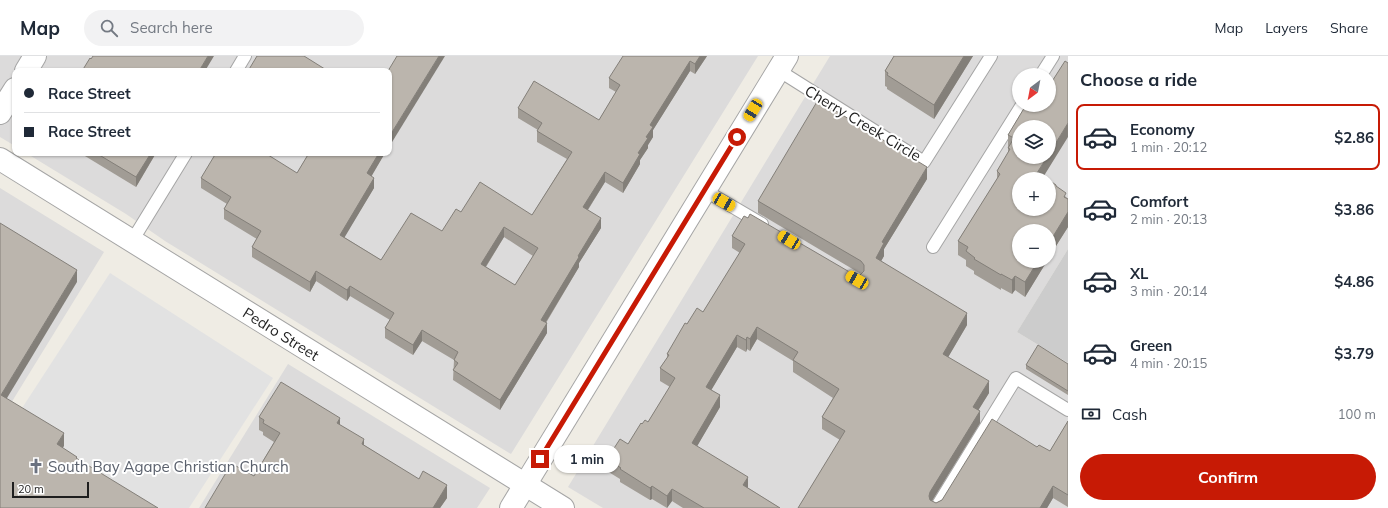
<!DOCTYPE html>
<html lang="en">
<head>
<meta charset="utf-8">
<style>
  :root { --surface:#fff; --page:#f2f2f3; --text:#1f2937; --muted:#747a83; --line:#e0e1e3; --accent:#c71a05 }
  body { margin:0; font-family:Mulish,sans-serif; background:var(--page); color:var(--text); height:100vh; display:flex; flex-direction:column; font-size:15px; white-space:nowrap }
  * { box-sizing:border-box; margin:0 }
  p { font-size:13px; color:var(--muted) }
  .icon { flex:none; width:22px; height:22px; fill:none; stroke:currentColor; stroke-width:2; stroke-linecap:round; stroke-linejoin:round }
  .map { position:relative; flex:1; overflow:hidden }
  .drawer { display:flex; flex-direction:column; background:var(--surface); width:320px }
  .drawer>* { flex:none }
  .guide { position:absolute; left:12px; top:12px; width:380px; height:88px; border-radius:8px; box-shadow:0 1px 3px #0004; display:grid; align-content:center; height:88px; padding:0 12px; background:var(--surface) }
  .needle { width:26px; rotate:212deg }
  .tools { position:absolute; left:1012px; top:12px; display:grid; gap:8px }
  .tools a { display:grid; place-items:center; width:44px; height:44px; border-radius:50%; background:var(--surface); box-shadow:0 1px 3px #0004; font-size:20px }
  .scale { position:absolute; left:12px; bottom:10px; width:77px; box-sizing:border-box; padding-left:4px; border:2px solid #1e1e1e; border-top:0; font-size:11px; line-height:14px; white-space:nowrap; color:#1e1e1e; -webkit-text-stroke:3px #fff; paint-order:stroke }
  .end { position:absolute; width:18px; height:18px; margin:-9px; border:5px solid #c71a05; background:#fff; box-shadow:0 0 0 2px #fff }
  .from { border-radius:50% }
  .bubble { position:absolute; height:28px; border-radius:14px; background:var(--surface); box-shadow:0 1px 3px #0004; font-size:13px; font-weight:700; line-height:28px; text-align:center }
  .car { position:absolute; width:12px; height:24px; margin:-12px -6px; border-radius:5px; box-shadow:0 0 3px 1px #0007; background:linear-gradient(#f5c518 24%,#345 0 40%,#f5c518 0 76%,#345 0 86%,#f5c518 0) }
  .guide b { display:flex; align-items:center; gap:14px; height:38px; font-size:15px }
  .guide b+b { border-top:1px solid var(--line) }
  .guide i { width:10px; height:10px; background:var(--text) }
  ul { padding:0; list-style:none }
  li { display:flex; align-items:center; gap:12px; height:66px; margin:0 8px 6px; padding:0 4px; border:2px solid transparent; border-radius:8px }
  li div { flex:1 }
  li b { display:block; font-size:15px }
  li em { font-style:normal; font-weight:700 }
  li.selected { border-color:var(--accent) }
  li>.icon { width:36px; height:36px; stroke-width:1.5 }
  h2 { padding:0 12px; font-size:18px; line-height:48px }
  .pay { display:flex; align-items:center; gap:10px; height:44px; padding:0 12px; font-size:15px }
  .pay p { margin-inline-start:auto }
  .primary-button { display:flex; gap:8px; margin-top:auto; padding:8px 12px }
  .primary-button a { flex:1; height:46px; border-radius:24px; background:var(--accent); color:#fff; font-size:16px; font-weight:700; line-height:46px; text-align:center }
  header { display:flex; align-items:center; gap:24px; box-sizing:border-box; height:56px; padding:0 20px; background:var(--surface); border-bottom:1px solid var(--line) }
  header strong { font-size:19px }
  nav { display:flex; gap:22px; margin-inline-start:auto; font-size:14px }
  .search { width:280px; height:36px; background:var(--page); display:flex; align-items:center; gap:10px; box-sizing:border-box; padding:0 14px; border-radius:22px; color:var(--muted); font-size:15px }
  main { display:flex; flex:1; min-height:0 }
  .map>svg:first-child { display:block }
  .residential { fill:#dcdbdb; fill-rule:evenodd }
  .religious { fill:#ccc }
  .parking { fill:#e2e2e2 }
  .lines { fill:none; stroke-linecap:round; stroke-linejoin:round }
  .service-casing { stroke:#a5a5a5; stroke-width:14 }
  .minor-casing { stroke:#a5a5a5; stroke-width:24 }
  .tertiary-casing { stroke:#a5a5a5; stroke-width:24 }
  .service { stroke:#fff; stroke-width:12 }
  .minor { stroke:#fff; stroke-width:22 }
  .tertiary { stroke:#fff; stroke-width:22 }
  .wall { fill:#a19c95; fill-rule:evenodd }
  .shaded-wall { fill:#837f79 }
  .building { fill:#bbb5ad; stroke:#837f79; fill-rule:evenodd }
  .route { stroke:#c71a05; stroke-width:5 }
  .labels { text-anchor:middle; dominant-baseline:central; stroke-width:4; stroke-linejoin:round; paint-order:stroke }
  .street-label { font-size:15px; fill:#1e1e1e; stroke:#fff }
  .worship-label { font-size:15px; fill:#5b616d; stroke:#fff; text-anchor:start }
</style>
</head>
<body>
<header>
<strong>Map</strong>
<div class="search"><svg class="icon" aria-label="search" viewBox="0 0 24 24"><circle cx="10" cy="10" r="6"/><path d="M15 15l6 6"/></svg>Search here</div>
<nav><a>Map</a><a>Layers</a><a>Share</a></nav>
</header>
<main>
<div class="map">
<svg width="1068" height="452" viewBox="0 0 1068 452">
  <rect width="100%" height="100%" fill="#efece4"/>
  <g class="residential">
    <path d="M0 0H758L511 398 165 185 126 158 26 97H389V15H15V90L0 81Z"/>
    <path d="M830 0H1068V193L1017 276 1068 307V452H603L568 431ZM1019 19H1049V49H1019ZM1019 71H1049V101H1019ZM1019 123H1049V153H1019ZM1019 175H1049V205H1019Z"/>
    <path d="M0 132 104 196 0 365Z"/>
    <path d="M288 308 490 432 477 452H199Z"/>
  </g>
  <path class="religious" d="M1068 193V307L1017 276Z"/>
  <path class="parking" d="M110 217 273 322 189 452H140L11 369Z"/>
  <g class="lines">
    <g class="service-casing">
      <g id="service">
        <path d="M778 14 924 106 991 0"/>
        <path d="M236 15 245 0"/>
        <path d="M1041 19 1053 0"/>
        <path d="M704 134 762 168"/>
        <path d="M132 185 186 97"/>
        <path d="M933 191 1022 49"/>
        <path d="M936 452 1016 322 1068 354"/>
      </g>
    </g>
    <g class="minor-casing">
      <g id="minor">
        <path d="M26 15 35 0"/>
        <path d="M0 57 15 33"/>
      </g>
    </g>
    <g class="tertiary-casing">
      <g id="tertiary">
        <path id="s1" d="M0 103 563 452"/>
        <path d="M511 452 787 0"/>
      </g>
    </g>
    <use href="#service" class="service"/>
    <use href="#minor" class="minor"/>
    <use href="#tertiary" class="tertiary"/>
  </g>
  <g class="wall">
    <path d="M707 0 695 18 690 15 653 74V81L648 89V92L640 104V108L623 137 605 126 588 154 601 172 579 207V211L546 267 547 277 500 354 453 324 454 304 422 285 413 299 385 282V272L390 264 350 240 347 245 316 225 310 236 252 201V191L257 183 224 163V153L227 148 201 132V122L297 117 309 97H385L371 120 374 132 344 181 381 204 442 175 461 156 532 159 567 103 537 86V75L538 74 518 62V52L599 64 616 36 609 32V22ZM504 181 533 200 515 229 486 211Z"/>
    <path d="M894 0H973L934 63 887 33V31L885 30V15Z"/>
    <path d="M1026 49 1043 121 1056 131 1068 143V171L1049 201V175L1047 205 1025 241 1015 234 1012 238 1001 232V234L974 218V215L966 210V204L958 199V185L997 123V115L1008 98V79Z"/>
    <path d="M80 97H156L136 131Z"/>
    <path d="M927 123 884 193V200L881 205 967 269 948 301 989 337 978 354 980 367 932 445 936 447 1037 391 1050 395 1068 365V451L1053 442 1047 452H798L840 384 822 373V361L833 342 793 316V305L757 283 750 295 747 293 746 296 737 291 711 334 720 351 697 390 748 432 780 452H683L672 445 667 452 652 443 650 444 620 426V423L607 415V403L628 388 642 368 648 366 670 331 660 325V312L667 302V298L687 268 703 256 740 197 732 192V180L853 218 860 219 861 218 758 157V145Z"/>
    <path d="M1068 308V339L1026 313V309Z"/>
    <path d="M259 361 340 369 364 389 447 442 440 452H205L235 413 254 420 274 386 263 379V376L259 374Z"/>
  </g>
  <g class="shaded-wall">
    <path d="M208 0H214L205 15H199Z"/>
    <path d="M439 0H445L389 91V81Z"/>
    <path d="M700 0H707L695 18V8Z"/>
    <path d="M964 0H973L934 63V49Z"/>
    <path d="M690 5V15L653 74V81L648 89V92L640 104V108L623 137V127L646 81 650 69Z"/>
    <path d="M1068 67V81L1042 123 1037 117 1047 101H1049V98Z"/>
    <path d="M151 97H156L136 131V121Z"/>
    <path d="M379 97H385L367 128V117Z"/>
    <path d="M927 111V123L884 193V200L876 214V202L882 186Z"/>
    <path d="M605 116V126L583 161V151Z"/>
    <path d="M374 122V132L340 189V179Z"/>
    <path d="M1068 156V171L1049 201V187Z"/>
    <path d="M601 162V172L579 207V211L541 274V264L578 200Z"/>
    <path d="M504 171V181L481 218V208Z"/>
    <path d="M1038 205H1047L1025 241V226Z"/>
    <path d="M77 214V226L1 352V339Z"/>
    <path d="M316 215V225L310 236V226Z"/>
    <path d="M1015 220V234L1012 238V224Z"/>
    <path d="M350 230V240L347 245V234Z"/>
    <path d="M967 257V269L943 310V298Z"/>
    <path d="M547 267V277L500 354V344Z"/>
    <path d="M757 271V283L750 295V283Z"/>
    <path d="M422 274V285L413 299V289Z"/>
    <path d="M737 279V291L706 343V331Z"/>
    <path d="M747 281V293L746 296V284Z"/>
    <path d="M989 325V337L973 363V351Z"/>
    <path d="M720 339V351L692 399V387Z"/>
    <path d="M980 355V367L930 448 929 440 930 436Z"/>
    <path d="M340 362V375L337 367Z"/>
    <path d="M64 377V390L57 401V388Z"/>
    <path d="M364 383V396L362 388Z"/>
    <path d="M748 421V433L743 429Z"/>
    <path d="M447 429V442L440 452H433Z"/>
    <path d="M652 430V443L650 444V432Z"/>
    <path d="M1053 430V442L1047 452H1040Z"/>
    <path d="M672 433V445L667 452V440Z"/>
  </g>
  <g class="building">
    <path d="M93 0H208L199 15H82L90 2 91 3Z"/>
    <path d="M257 0H304L328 15H248Z"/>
    <path d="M397 0H439L389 81V15H388Z"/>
    <path d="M623 0H700L695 8 690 5 650 69 653 71 646 81 648 82 638 97 640 98 623 127 605 116 583 151 601 162 578 200 579 201 541 264 547 267 500 344 453 314 458 307 454 304 458 296 422 274 413 289 385 272 394 257 350 230 347 234 316 215 310 226 252 191 261 175 224 153 231 141 201 122 216 97H265L297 117 309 97H379L367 117 374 122 340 179 381 204 411 157 442 175 456 153 461 156 480 126 532 159 572 96 537 75 542 67 518 52 534 25 599 64 620 29 609 22ZM504 171 538 192 515 229 481 208Z"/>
    <path d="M894 0H964L934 49 887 19 888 17 885 15Z"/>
    <path d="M1065 5 1068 7V67L1049 98V71H1019V101H1047L1037 117 1047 123H1019V153H1049V124L1056 129V130L1066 137 1064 141 1068 143V156L1049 187V175H1019V205H1038L1025 226 1015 220 1012 224 1001 218V219L974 203 975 202 966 195 968 191 958 185 1000 118 997 115 1010 93 1008 92 1014 82 1008 79 1026 49H1049V26L1051 27Z"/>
    <path d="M818 44 927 111 882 186 884 187 876 202 967 257 943 298 989 325 973 351 980 355 930 436 929 440 930 444 936 447 942 444 992 363 1037 391 1039 389 1050 395 1068 365V439L1053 430 1040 452H798L845 375 822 361 839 333 793 304 798 296 757 271 750 283 747 281 746 284 737 279 706 331 720 339 692 387 748 421 743 429 780 452H704L672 433 667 440 652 430 650 432 620 413 621 412 607 403 620 383 628 388 641 367 642 368 645 364 648 366 675 322 660 312 669 299 667 298 685 267 687 268 697 252 703 256 745 188 732 180 744 160 748 162 750 158 853 218 860 219 864 215V209L861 205 758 145Z"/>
    <path d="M96 97H151L136 121Z"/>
    <path d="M0 167 77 214 1 339 64 377 57 388 77 401 76 402 158 452H0Z"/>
    <path d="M1038 289 1068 308V335L1026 309Z"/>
    <path d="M281 326 340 362 337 367 364 383 362 388 419 423 423 415 447 429 433 452H205L230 410 235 413 236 410 254 420 280 377 263 367 264 364 259 361Z"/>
  </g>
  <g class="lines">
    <path class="route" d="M540 403 737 81"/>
  </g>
  <defs>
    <g id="church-bare" transform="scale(1.2)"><path d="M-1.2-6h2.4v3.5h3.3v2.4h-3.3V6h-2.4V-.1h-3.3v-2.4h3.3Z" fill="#6b7280" stroke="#fff" stroke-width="2.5" paint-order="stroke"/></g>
  </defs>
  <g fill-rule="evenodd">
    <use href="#church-bare" x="36" y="410"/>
  </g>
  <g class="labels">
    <g class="street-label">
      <text transform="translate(863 67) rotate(31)">Cherry Creek Circle</text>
      <text stroke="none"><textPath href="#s1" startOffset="331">Pedro Street</textPath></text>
    </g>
    <g class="worship-label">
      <text x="48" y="410">South Bay Agape Christian Church</text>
    </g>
  </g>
</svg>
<div class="tools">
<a><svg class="needle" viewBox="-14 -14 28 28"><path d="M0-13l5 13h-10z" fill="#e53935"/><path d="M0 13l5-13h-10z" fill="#747a83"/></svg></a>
<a><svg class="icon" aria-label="layers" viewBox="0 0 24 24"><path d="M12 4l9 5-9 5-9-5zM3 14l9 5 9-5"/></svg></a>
<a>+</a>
<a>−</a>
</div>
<div class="scale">20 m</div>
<i class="end from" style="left:737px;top:81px"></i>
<i class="end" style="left:540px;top:403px"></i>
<div class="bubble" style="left:554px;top:389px;width:66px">1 min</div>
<i class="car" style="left:753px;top:54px;rotate:211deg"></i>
<i class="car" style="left:724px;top:146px;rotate:120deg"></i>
<i class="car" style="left:789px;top:184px;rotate:301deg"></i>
<i class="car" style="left:857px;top:224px;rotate:300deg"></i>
<div class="guide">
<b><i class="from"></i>Race Street</b>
<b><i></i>Race Street</b>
</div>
</div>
<section class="drawer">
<h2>Choose a ride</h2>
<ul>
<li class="selected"><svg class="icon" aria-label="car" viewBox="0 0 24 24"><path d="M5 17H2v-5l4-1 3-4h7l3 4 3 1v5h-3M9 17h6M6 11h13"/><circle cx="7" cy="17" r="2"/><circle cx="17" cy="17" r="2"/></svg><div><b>Economy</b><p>1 min · 20:12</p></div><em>$2.86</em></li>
<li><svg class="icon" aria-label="car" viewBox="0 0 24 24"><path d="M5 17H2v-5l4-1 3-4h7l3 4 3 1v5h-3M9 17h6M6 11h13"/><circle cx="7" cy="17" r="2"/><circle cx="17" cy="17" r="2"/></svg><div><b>Comfort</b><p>2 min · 20:13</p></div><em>$3.86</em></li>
<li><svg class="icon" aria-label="car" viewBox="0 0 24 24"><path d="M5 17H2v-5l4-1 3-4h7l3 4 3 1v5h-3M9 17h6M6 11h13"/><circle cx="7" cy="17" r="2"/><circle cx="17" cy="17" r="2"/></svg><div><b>XL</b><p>3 min · 20:14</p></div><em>$4.86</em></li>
<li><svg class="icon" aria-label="car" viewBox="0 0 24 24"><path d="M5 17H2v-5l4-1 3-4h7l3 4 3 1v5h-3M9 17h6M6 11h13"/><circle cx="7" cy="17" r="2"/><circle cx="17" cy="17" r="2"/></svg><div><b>Green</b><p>4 min · 20:15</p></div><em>$3.79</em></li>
</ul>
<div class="pay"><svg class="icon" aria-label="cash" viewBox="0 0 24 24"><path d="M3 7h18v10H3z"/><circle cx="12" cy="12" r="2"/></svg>Cash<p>100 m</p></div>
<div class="primary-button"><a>Confirm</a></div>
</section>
</main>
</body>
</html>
